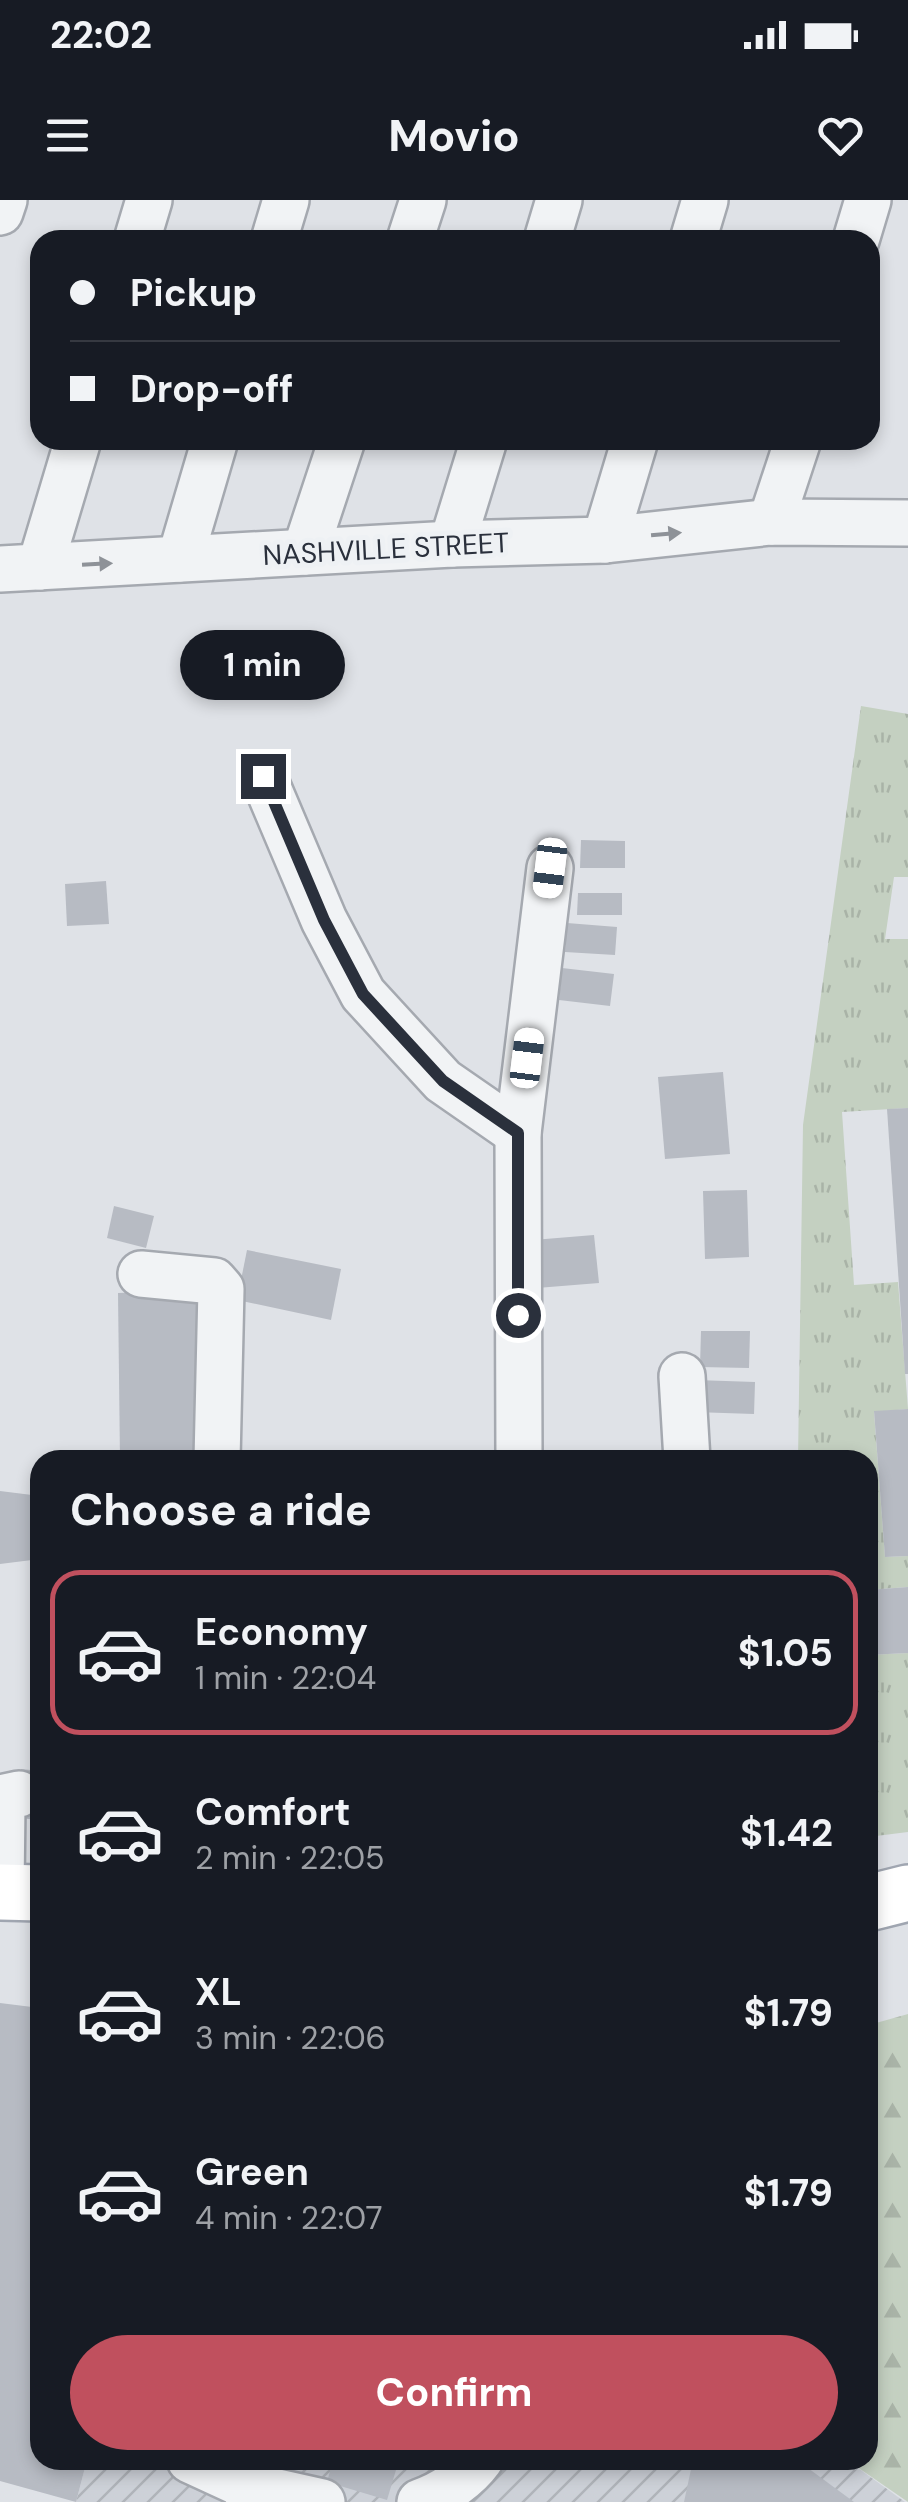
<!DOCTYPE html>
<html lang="en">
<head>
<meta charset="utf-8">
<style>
  :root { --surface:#171b24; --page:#20242c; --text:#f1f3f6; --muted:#9ea1a6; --line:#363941; --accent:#c0505e }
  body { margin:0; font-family:"DM Sans",sans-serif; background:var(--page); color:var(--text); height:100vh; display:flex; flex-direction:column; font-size:38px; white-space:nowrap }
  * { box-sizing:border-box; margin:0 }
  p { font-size:32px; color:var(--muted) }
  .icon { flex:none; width:55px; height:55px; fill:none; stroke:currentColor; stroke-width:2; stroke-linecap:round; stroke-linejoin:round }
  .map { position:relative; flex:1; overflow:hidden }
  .sheet { position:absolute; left:30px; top:1250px; width:848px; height:1020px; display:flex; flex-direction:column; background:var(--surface); border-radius:30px; box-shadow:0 5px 15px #0003 }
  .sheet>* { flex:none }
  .guide { position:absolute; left:30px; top:30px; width:850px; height:220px; border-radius:30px; box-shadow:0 5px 15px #0003; display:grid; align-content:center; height:220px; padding:0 40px; background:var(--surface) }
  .end { position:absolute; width:45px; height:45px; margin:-22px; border:12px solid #2a303c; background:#fff; box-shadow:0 0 0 5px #fff }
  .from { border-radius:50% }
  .bubble { position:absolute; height:70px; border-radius:35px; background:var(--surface); box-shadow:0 5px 15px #0003; font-size:32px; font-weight:700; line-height:70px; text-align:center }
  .car { position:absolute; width:30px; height:60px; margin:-30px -15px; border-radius:12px; box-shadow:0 0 8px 2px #0007; background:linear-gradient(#fff 24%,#345 0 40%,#fff 0 76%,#345 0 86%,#fff 0) }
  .guide b { display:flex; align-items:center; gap:35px; height:95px; font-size:38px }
  .guide b+b { border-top:2px solid var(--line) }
  .guide i { width:25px; height:25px; background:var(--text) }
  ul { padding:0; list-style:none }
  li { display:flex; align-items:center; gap:30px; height:165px; margin:0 20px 15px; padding:0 20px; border:5px solid transparent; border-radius:30px }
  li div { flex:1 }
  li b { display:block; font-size:38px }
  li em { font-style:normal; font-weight:700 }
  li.current { border-color:var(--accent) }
  li>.icon { width:90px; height:90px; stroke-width:1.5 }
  h2 { padding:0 40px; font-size:45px; line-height:120px }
  .cta { display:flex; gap:20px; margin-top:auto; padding:20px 40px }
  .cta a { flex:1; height:115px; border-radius:60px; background:var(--accent); color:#fff; font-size:40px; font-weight:700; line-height:115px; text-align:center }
  .status { display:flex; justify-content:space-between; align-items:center; height:70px; padding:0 50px; background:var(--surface); direction:ltr }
  .status svg { height:28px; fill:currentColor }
  header { display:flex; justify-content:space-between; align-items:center; height:130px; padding:0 40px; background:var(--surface); font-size:45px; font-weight:700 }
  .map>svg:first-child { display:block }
  .industrial { fill:url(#industrial-furrows) }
  .grass { fill:url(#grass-tufts) }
  .forest { fill:url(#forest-firs) }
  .building { fill:#b7bbc3 }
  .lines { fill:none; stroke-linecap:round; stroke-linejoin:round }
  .minor-casing { stroke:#a5a9b0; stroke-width:50 }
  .major-casing { stroke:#a0a6b1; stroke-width:60 }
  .minor { stroke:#f1f3f5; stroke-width:45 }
  .major { stroke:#fff; stroke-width:55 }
  .oneway { fill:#8e9298 }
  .route { stroke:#2a303c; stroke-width:12 }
  .labels { text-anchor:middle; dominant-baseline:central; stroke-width:10; stroke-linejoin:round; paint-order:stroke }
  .street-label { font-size:28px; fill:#2a303c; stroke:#eef1f4 }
</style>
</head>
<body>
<div class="status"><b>22:02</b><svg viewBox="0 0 49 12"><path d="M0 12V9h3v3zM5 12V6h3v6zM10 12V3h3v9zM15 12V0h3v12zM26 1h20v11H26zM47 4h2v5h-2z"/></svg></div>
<header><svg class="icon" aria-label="menu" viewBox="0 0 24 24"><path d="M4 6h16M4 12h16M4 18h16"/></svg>Movio<svg class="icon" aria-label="heart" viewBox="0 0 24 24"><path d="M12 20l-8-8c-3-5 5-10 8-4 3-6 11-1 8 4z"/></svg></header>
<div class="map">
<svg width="908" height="2302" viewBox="0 0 908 2302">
  <defs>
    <pattern id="industrial-furrows" width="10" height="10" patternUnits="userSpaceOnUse" patternTransform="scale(2.5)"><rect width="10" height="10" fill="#cdd1d8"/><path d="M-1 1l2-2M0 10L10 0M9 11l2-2" fill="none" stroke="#b0b4ba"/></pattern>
    <pattern id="grass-tufts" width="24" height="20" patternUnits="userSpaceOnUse" patternTransform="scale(2.5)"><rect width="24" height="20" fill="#c4d0c1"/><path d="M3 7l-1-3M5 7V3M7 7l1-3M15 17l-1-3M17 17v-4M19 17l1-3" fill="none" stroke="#a9b3a7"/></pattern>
    <pattern id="forest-firs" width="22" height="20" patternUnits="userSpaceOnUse" patternTransform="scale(2.5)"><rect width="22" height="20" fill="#c4d0c1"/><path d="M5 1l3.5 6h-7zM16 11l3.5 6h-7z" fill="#a9b3a7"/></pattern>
  </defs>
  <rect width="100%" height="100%" fill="#dfe2e7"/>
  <path class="industrial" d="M87 2260H847L905 2302H76Z"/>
  <g class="grass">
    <path d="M861 506 908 514V677H894L885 739H908V908L842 912 854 1085 898 1082 908 1209 874 1212 885 1357 908 1356V1387L868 1390V1260H798L803 925Z"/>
    <path d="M908 1453V1632L868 1637V1455Z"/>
  </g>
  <path class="forest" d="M868 1767 876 1823 908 1814V2302L847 2260H868Z"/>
  <g class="building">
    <path d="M581 640 625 641V668H580Z"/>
    <path d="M106 681 109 724 67 726 65 684Z"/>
    <path d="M578 693H622V715H577Z"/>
    <path d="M567 723 617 727 615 755 565 752Z"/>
    <path d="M562 768 614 774 610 806 559 800Z"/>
    <path d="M723 872 730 954 665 959 658 877Z"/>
    <path d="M908 908V1174H905L887 909Z"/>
    <path d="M747 990 749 1057 705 1059 703 991Z"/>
    <path d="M114 1006 154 1016 146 1048 107 1038Z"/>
    <path d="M594 1035 599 1083 537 1088 533 1040Z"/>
    <path d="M247 1050 341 1069 331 1120 237 1100Z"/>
    <path d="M207 1090 209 1260H120L118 1093Z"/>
    <path d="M701 1131H750L749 1168 700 1167Z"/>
    <path d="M696 1180 755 1182 754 1214 694 1212Z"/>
    <path d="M908 1209V1356L885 1357 874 1211Z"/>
    <path d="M0 1291 40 1296V1359L0 1364Z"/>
    <path d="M908 1387V1453L868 1455V1390Z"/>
    <path d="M21 1569 40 1571V1620L17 1618Z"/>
    <path d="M0 1803 40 1808V2260H87L76 2302 0 2281Z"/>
    <path d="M333 2260H399L387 2300 327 2282Z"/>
    <path d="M693 2260H797L854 2302H684Z"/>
  </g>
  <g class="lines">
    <g class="minor-casing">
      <g id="minor">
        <path d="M0 12 4 0"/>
        <path d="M137 40 149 0"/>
        <path d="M274 40 286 0"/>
        <path d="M410 40 423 0"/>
        <path d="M547 40 559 0"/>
        <path d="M693 40 705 0"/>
        <path d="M856 40 868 0"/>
        <path d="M771 322 798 240"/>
        <path d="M605 340 635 240"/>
        <path d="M452 344 484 240"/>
        <path d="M305 352 342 240"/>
        <path d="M180 359 215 240"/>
        <path d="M40 367 78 240"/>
        <path d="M0 369 452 344 605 340 771 322 908 323"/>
        <path d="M263 576 324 720 363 794 443 881 518 933"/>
        <path d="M141 1074 214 1081 221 1089 217 1260"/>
        <path d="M682 1176 687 1260"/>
        <path d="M519 1260 518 933 550 668"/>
        <path d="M1 1692 2 1603 5 1597 19 1594"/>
        <path d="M190 2260 242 2284 252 2302"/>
        <path d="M242 2284 322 2302"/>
        <path d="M420 2302C443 2294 466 2279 480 2260"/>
      </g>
    </g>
    <g class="major-casing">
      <g id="major">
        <path d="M0 1692 40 1693"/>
        <path d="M868 1703 908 1693"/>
      </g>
    </g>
    <use href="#minor" class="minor"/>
    <use href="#major" class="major"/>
  </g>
  <defs><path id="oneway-solid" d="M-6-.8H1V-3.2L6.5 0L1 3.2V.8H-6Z" transform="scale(2.5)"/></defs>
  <g class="oneway">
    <use href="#oneway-solid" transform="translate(666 334) rotate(-5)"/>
    <use href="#oneway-solid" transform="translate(97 364) rotate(-3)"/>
  </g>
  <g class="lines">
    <path class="route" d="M263 576 324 720 363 794 443 881 518 933V1115"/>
  </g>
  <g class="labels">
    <g class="street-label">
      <text transform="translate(386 349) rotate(-3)">NASHVILLE STREET</text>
    </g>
  </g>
</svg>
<i class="end from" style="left:518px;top:1115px"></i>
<i class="end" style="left:263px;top:576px"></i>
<div class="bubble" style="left:180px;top:430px;width:165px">1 min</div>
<i class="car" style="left:550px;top:668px;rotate:187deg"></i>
<i class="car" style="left:527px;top:858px;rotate:7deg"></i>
<div class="guide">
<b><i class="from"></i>Pickup</b>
<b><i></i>Drop-off</b>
</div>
<section class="sheet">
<h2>Choose a ride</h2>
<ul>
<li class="current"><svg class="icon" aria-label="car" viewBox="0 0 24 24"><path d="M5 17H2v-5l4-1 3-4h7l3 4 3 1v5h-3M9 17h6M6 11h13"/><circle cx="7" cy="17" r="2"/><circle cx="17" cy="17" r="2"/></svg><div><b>Economy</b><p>1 min · 22:04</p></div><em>$1.05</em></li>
<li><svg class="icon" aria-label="car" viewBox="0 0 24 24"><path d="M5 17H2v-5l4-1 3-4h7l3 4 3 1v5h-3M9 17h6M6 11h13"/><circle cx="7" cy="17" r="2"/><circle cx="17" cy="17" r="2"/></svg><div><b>Comfort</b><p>2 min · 22:05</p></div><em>$1.42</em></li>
<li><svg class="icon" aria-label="car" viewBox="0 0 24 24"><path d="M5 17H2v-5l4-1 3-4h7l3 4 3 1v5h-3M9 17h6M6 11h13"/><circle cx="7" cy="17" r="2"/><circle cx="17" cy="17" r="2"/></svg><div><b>XL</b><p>3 min · 22:06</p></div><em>$1.79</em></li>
<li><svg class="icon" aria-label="car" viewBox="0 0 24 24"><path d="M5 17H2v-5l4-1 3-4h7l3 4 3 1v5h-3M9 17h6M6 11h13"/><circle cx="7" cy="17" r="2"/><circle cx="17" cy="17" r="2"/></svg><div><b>Green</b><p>4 min · 22:07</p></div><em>$1.79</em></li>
</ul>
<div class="cta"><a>Confirm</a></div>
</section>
</div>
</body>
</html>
